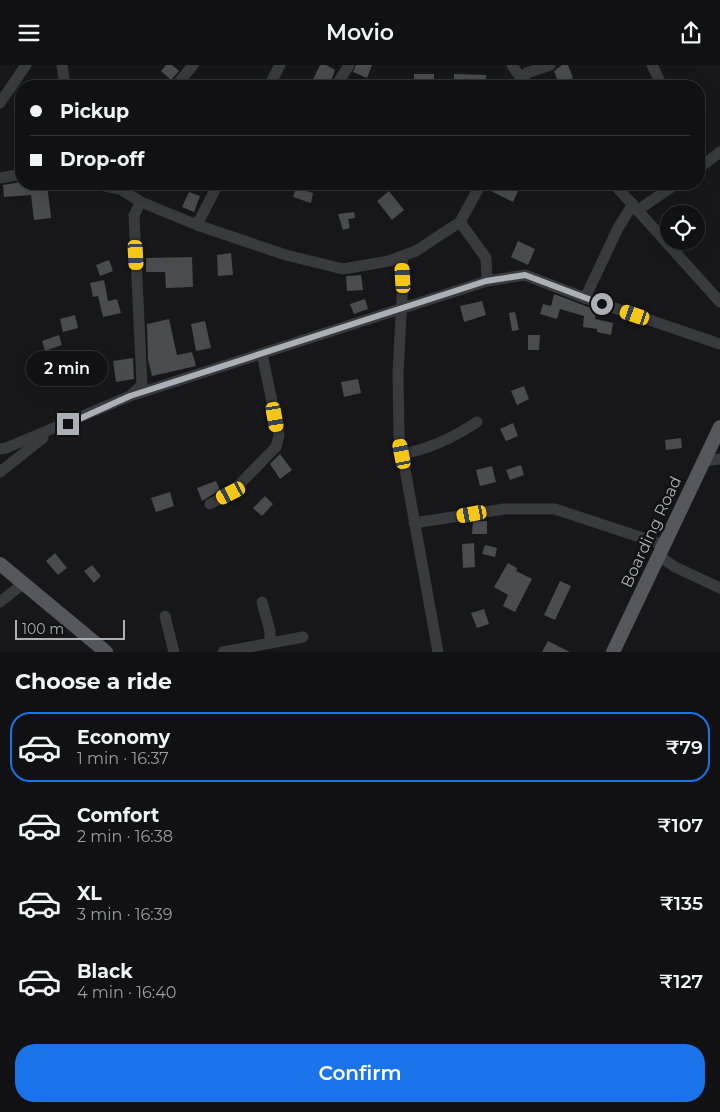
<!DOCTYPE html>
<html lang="en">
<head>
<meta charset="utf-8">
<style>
  :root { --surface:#111113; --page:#1a1a1c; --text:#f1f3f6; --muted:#9c9da0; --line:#303133; --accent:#1a73e8 }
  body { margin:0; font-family:Montserrat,sans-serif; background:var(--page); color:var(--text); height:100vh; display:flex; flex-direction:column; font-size:19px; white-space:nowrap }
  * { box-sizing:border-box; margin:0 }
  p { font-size:16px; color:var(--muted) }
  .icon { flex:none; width:28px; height:28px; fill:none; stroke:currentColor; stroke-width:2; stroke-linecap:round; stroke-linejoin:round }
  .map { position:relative; height:587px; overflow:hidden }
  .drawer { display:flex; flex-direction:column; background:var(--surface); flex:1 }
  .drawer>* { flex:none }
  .banner { position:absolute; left:15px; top:15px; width:690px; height:110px; border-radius:20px; box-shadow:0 5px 20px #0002,0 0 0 1px var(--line); display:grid; align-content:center; height:110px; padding:0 15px; background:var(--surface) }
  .controls { position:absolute; left:660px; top:140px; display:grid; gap:10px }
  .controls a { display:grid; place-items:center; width:45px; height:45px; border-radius:50%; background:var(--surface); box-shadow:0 5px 20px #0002,0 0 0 1px var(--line); font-size:25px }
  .scale { position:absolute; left:15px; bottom:12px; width:110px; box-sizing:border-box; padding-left:5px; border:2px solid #abb0b7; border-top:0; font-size:14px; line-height:18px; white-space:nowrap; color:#abb0b7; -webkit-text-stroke:4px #121214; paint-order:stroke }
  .end { position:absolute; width:22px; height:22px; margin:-11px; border:6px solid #abb0b7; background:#111; box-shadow:0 0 0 2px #111 }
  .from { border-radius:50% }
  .bubble { position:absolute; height:35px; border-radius:18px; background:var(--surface); box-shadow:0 5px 20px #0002,0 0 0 1px var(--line); font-size:16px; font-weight:600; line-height:35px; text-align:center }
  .car { position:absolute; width:15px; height:30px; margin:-15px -8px; border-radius:6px; box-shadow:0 0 4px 1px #0007; background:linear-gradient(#f5c518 24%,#345 0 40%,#f5c518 0 76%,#345 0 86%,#f5c518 0) }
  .banner b { display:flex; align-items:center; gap:18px; height:48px; font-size:19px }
  .banner b+b { border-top:1px solid var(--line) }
  .banner i { width:12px; height:12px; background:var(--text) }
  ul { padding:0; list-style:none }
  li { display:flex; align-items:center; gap:15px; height:70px; margin:0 10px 8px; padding:0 5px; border:2px solid transparent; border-radius:20px }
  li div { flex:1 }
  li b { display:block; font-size:19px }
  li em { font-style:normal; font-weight:600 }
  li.active { border-color:var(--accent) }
  li>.icon { width:45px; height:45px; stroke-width:1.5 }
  h2 { padding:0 15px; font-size:22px; line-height:60px }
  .button { display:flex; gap:10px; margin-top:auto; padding:10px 15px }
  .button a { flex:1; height:58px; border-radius:20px; background:var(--accent); color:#fff; font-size:20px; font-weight:600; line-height:58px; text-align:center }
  header { display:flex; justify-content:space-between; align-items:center; height:65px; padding:0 15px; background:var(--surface); font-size:22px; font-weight:600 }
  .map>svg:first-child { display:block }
  .building { fill:#494b4e }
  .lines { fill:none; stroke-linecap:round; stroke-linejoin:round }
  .minor { stroke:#393a3d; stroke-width:11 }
  .major { stroke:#55575c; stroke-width:14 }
  .route { stroke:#abb0b7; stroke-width:6 }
  .labels { text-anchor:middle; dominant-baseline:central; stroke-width:5; stroke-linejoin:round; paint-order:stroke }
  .street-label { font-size:16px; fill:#abb0b7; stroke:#121214 }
</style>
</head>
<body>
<header><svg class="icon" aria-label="menu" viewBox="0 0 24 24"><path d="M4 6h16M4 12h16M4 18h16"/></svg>Movio<svg class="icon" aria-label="share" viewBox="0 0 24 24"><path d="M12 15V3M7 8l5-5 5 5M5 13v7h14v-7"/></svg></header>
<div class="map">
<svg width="720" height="587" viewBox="0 0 720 587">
  <rect width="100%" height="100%" fill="#171719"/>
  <g class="building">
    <path d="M166 0H172L179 6 171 15 161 6Z"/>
    <path d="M320 0H326L335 5 329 21H310Z"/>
    <path d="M356 0H372L367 13 353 7Z"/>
    <path d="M562 0H568L573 13 559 19 554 6Z"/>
    <rect x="414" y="9" width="20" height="11"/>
    <path d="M454 9 486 10V18L454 17Z"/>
    <path d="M21 117V119L26 120 47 119 51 153 34 155 31 130 4 132 3 120Z"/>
    <path d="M489 119H508L519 124 513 137 487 124Z"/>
    <path d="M296 123 313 128 311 138 293 132Z"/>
    <path d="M389 126 404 145 392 155 377 136Z"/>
    <path d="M189 127 200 131 194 147 182 142Z"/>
    <path d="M354 147 355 153 348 154 350 163 343 165 338 149Z"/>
    <path d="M518 176 535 184 528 200 511 192Z"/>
    <path d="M231 188 233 210 218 211 217 190Z"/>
    <path d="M192 192 193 222 166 223 165 207H146V193Z"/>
    <path d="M109 195 113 206 100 211 96 200Z"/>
    <path d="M361 210 363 225 347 226 346 211Z"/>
    <path d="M104 215 108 236 117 234 121 248 103 252 98 231 93 232 90 218Z"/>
    <path d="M554 229 596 245 595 254 613 258 611 270 597 267V264L583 262 584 251 560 244 557 254 540 249 543 239 551 241Z"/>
    <path d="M365 234 368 244 354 249 350 239Z"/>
    <path d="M482 236 486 250 464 257 460 241Z"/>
    <path d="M515 247 519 265 512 266 509 248Z"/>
    <path d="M75 250 78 263 63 267 60 254Z"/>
    <path d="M169 254 177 290 192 287 196 301 152 311 148 295 147 259Z"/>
    <path d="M205 256 211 283 196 286 191 259Z"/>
    <path d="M59 270 62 280 45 286 42 276Z"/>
    <path d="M528 270H540L539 285H528Z"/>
    <path d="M133 293 134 314 116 317 113 296Z"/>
    <path d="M358 314 361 328 344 332 341 317Z"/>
    <path d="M524 321 529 334 517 340 511 326Z"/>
    <path d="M513 358 518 371 506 376 500 364Z"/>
    <path d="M681 373 682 383 666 385 665 375Z"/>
    <path d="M280 389 292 405 280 414 270 399Z"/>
    <path d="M521 400 524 410 510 415 506 405Z"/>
    <path d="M492 401 496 417 480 421 476 405Z"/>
    <path d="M216 416 220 425 202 436 197 423Z"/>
    <path d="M170 427 174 441 156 447 151 433Z"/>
    <path d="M265 431 273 439 262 451 253 443Z"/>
    <path d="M473 456H487V469H472Z"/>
    <path d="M474 478 475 502 463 503 462 479Z"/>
    <path d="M485 480 497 483 495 492 482 489Z"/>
    <path d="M55 488 67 503 58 510 46 496Z"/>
    <path d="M508 498 517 503 516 506 532 514 515 547 503 541 508 530 494 522Z"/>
    <path d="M92 500 101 511 94 518 84 506Z"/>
    <path d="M560 516 571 521 555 555 544 550Z"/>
    <path d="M484 544 489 559 477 563 471 548Z"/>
    <path d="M548 576 570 587H542Z"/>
  </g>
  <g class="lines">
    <g class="minor">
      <path d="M62 0 65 21"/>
      <path d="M512 0 522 15 520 20"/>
      <path d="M652 0 662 21"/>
      <path d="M176 21 193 0"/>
      <path d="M269 21 280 0"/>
      <path d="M336 21 349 0"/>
      <path d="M528 21 522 15 527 8 550 0"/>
      <path d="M0 38 26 0"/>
      <path d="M699 103 720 87"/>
      <path d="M0 113 21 109"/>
      <path d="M95 119 120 124 141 137 197 160 286 190 343 204 389 196 416 186 460 157 481 119"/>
      <path d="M614 119 720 237"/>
      <path d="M638 145 676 119"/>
      <path d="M460 157 486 193 487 216"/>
      <path d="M197 160 218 119"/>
      <path d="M402 191 403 213 398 309 399 371 438 587"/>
      <path d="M585 233 618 163 633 139"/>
      <path d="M131 330 142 320 134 150 141 137"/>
      <path d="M0 384 6 383 130 331 487 216 525 210 585 233 720 279"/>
      <path d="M402 389C430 384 453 373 477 357"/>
      <path d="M704 396 720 394"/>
      <path d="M0 407 43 373"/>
      <path d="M210 439 231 428 276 382 279 370 262 289"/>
      <path d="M414 458 504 444H555L664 480"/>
      <path d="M659 491 675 502 720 523"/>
      <path d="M0 537 24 518"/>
      <path d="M262 537 270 566V578"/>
      <path d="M165 551 174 587"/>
      <path d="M223 587 303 572"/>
    </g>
    <g class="major">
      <path d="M0 499 106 587"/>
      <path d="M613 587 720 362"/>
    </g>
  </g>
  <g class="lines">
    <path class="route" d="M68 359 130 331 486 216 525 210 602 239"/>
  </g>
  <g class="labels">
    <g class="street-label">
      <text transform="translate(651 467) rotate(-65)">Boarding Road</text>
    </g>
  </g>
</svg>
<div class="controls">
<a><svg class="icon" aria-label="locate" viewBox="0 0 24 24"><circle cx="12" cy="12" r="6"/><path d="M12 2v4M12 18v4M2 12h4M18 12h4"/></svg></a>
</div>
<div class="scale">100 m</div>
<i class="end from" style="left:602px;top:239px"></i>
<i class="end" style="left:68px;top:359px"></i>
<div class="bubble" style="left:26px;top:286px;width:82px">2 min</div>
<i class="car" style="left:136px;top:190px;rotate:177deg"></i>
<i class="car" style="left:403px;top:213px;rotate:357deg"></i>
<i class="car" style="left:635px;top:250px;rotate:289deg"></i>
<i class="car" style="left:275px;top:352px;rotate:170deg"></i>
<i class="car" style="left:402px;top:389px;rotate:349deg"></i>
<i class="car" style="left:231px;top:428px;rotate:243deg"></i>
<i class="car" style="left:472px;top:449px;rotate:260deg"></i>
<div class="banner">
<b><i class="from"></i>Pickup</b>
<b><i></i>Drop-off</b>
</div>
</div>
<section class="drawer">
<h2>Choose a ride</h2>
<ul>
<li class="active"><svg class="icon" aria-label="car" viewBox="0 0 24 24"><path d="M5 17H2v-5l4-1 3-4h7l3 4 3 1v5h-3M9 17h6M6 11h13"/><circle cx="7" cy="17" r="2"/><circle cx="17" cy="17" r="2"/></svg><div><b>Economy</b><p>1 min · 16:37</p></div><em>₹79</em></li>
<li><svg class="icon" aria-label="car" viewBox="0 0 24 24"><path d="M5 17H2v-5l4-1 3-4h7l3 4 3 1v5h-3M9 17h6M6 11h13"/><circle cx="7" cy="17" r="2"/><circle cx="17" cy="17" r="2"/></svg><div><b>Comfort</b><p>2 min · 16:38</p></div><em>₹107</em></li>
<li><svg class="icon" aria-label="car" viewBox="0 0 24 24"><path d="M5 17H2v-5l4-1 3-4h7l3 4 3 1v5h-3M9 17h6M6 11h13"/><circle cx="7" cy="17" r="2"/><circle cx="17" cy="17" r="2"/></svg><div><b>XL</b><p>3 min · 16:39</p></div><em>₹135</em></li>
<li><svg class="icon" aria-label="car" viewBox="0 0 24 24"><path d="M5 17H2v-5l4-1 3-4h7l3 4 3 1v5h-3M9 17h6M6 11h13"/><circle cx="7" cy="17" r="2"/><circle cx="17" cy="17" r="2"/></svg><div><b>Black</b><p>4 min · 16:40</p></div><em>₹127</em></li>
</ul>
<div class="button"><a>Confirm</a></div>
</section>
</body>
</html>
